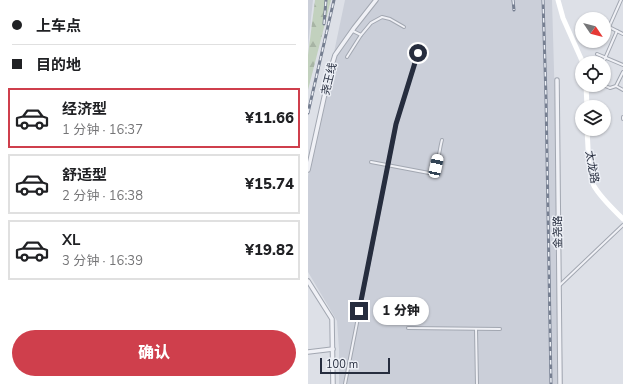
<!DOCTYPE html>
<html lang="zh">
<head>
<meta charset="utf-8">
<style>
  :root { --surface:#fff; --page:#f2f2f2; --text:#202124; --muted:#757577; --line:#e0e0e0; --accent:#cf3f4c }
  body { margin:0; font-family:"Nunito Sans","Noto Sans SC",sans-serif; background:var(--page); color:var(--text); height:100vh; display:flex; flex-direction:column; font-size:15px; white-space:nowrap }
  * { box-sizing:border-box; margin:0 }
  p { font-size:13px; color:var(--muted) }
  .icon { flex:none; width:22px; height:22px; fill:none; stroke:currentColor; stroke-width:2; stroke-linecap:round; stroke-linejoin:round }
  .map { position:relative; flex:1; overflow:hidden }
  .panel { display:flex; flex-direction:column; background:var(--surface); width:308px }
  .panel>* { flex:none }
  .banner { display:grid; align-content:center; height:88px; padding:0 12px; background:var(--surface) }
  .needle { width:26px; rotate:125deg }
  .tools { position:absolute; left:267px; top:12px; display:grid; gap:8px }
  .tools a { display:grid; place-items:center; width:36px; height:36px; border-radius:50%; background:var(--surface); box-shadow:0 1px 3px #0004; font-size:20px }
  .scale { position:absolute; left:12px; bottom:10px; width:70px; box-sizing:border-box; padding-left:4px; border:2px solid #262d3e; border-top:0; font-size:11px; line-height:14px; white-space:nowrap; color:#262d3e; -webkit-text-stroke:3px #eceff5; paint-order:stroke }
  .end { position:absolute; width:18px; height:18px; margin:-9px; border:5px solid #262d3e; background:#fff; box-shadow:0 0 0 2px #fff }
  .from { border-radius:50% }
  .bubble { position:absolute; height:28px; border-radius:14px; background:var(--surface); box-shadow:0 1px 3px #0004; font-size:13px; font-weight:800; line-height:28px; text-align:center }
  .car { position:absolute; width:12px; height:24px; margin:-12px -6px; border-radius:5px; box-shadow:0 0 3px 1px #0007; background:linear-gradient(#fff 24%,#345 0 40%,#fff 0 76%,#345 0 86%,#fff 0) }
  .banner b { display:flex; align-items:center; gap:14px; height:38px; font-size:15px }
  .banner b+b { border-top:1px solid var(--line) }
  .banner i { width:10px; height:10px; background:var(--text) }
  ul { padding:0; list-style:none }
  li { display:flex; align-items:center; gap:12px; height:60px; margin:0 8px 6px; padding:0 4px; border:2px solid var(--line); border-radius:0px }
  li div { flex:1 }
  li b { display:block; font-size:15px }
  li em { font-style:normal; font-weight:800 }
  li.on { border-color:var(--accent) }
  li>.icon { width:36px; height:36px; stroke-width:1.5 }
  .button { display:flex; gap:8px; margin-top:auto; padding:8px 12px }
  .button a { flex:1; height:46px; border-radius:24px; background:var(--accent); color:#fff; font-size:16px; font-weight:800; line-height:46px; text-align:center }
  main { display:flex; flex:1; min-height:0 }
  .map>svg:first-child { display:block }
  .built { fill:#cbcfd9 }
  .forest { fill:url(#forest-firs) }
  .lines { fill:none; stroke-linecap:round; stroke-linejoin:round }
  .lane-casing { stroke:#a2a7b1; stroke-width:4 }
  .street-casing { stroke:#a2a7b1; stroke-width:5.5 }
  .lane { stroke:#f0f1f6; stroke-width:2 }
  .street { stroke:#f0f1f6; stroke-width:3.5 }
  .secondary { stroke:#fff; stroke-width:5 }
  .rail-casing { stroke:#767f91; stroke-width:3 }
  .rail { stroke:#eceff5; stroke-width:1.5; stroke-dasharray:4.5; stroke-linecap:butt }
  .route { stroke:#262d3e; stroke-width:5 }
  .labels { text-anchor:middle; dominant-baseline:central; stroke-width:3; stroke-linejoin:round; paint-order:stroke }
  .street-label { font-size:11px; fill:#262d3e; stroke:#eceff5 }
</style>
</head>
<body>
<main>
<section class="panel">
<div class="banner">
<b><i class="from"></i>上车点</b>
<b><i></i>目的地</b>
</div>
<ul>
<li class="on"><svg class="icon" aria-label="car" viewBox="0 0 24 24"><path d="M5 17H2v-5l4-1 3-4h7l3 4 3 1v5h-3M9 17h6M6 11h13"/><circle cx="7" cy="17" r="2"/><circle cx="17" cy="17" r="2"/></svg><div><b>经济型</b><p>1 分钟 · 16:37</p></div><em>¥11.66</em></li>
<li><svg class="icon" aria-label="car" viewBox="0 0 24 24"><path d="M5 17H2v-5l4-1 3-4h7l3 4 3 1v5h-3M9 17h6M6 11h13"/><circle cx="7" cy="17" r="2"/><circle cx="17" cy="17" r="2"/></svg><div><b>舒适型</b><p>2 分钟 · 16:38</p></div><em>¥15.74</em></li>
<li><svg class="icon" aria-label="car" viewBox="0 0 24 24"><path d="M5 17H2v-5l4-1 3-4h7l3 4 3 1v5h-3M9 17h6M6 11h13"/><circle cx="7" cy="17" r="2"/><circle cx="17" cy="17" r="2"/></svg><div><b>XL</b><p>3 分钟 · 16:39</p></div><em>¥19.82</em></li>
</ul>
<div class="button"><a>确认</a></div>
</section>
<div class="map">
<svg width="315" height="384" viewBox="0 0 315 384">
  <defs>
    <pattern id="forest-firs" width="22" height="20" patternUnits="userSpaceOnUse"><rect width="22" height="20" fill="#c2d1be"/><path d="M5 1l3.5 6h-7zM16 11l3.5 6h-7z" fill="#a7b4a4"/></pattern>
  </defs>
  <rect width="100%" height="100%" fill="#dde0e7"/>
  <g class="built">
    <path d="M0 0H5L0 46Z"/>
    <path d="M37 0H244L255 384H31V349L29 321 0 272V176Z"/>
  </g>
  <path class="forest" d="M7 0H23L0 90V55Z"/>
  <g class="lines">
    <g class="lane-casing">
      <g id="lane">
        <path d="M313 0 301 27 315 34"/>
        <path d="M53 35 63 23 74 17 82 19 96 27"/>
        <path d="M289 54 315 65"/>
        <path d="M39 57 53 35 45 31"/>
        <path d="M295 63 309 31"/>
        <path d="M295 85 302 88 308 86 315 72"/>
        <path d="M308 86 315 90"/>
        <path d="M315 117V119"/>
        <path d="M63 162 121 173C131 168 131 150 134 140"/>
        <path d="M252 285 315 225"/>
        <path d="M100 328 192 329"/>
        <path d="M168 329 169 384"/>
        <path d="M37 384 88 124 110 53"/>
      </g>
    </g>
    <g class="street-casing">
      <g id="street">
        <path d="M249 80 252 384"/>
        <path d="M0 170 21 75 27 55 46 28 68 0"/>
        <path d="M0 281 24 319 25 384"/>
        <path d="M0 352 25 349"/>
      </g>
    </g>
    <use href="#lane" class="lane"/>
    <use href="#street" class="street"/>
    <g class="secondary">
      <path d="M250 0 255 18 275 63"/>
      <path d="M278 85 279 107"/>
      <path d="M279 129C280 142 280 175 286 186 293 198 305 209 315 219"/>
    </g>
    <g class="rail-casing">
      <g id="rail">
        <path d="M205 0 206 10"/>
        <path d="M235 0 238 98 243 384"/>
        <path d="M16 24 18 0"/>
        <path d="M0 113 26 0"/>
      </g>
    </g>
    <use href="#rail" class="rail"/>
  </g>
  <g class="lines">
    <path class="route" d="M51 311 88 124 110 53"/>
  </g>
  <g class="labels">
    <g class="street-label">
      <text transform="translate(21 79) rotate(-76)">尧王线</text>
      <text transform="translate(284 167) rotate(80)">太龙路</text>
      <text transform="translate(250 232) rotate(-91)">金尧路</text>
    </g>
  </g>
</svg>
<div class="tools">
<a><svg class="needle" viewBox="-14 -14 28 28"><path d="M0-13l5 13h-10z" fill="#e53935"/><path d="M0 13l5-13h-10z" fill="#757577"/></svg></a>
<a><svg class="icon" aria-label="locate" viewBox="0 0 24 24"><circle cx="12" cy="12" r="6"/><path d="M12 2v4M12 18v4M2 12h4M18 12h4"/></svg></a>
<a><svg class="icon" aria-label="layers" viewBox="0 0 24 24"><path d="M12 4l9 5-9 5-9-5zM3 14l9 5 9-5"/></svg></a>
</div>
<div class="scale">100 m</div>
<i class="end from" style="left:110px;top:53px"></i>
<i class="end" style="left:51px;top:311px"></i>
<div class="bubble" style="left:65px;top:297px;width:56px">1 分钟</div>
<i class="car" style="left:128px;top:166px;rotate:12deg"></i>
</div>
</main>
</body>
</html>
